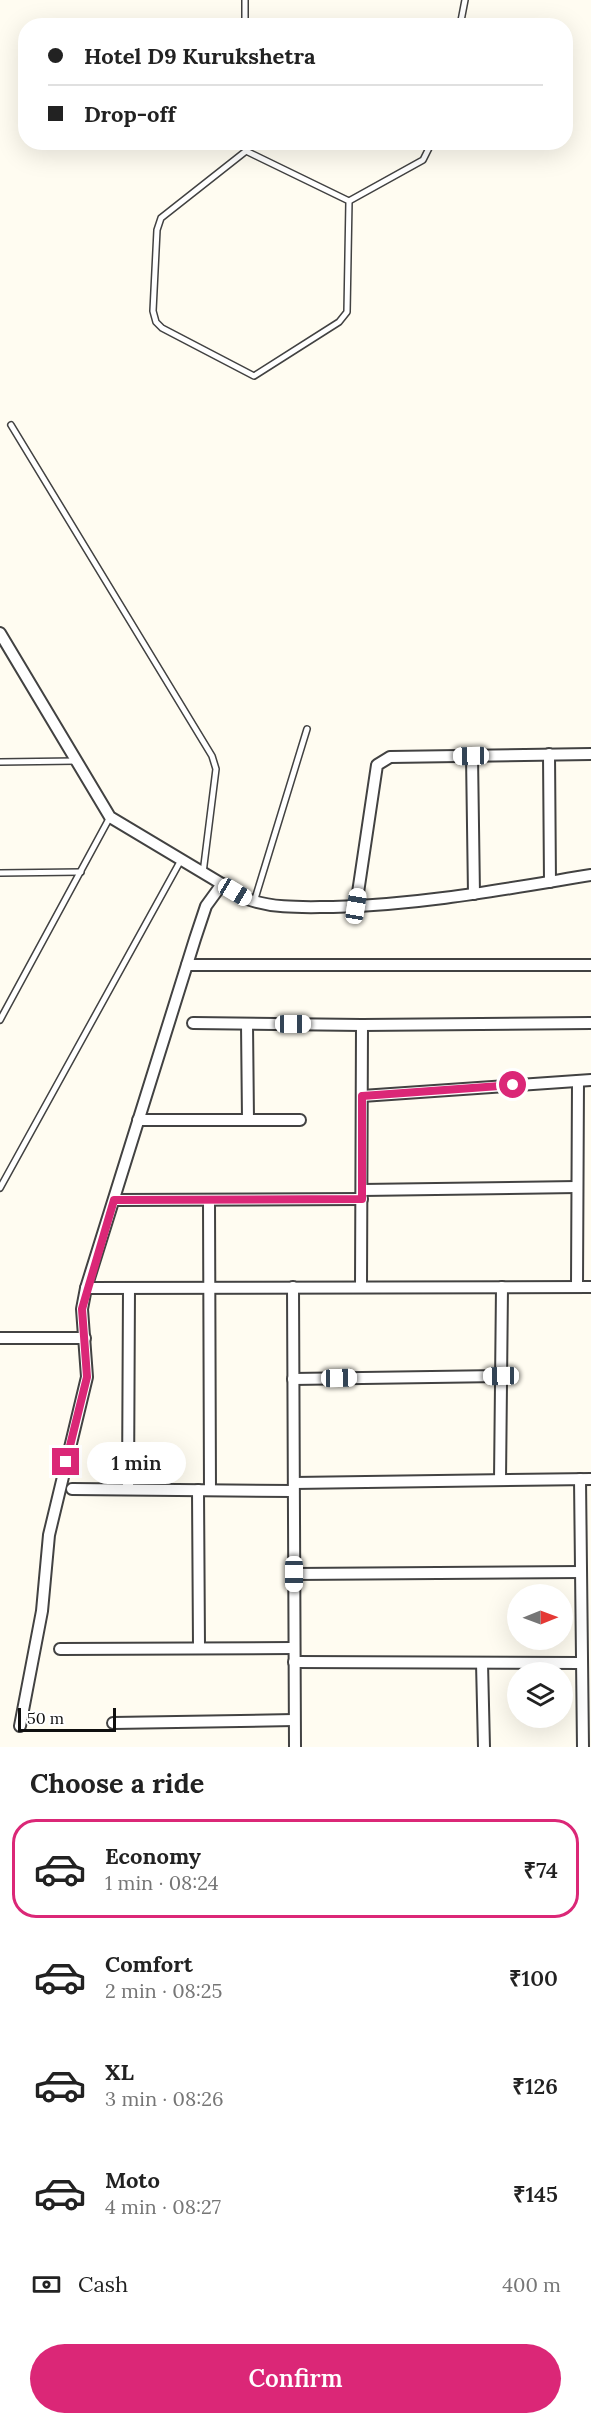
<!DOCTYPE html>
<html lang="en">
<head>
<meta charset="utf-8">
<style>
  :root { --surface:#fff; --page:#f2f2f2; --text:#222; --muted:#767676; --line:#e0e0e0; --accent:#db2777 }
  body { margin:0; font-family:Lora,serif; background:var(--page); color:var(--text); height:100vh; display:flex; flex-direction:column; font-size:22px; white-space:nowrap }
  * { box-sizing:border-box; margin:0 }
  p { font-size:20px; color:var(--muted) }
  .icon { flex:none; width:33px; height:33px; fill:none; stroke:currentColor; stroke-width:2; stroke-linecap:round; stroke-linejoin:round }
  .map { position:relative; height:1747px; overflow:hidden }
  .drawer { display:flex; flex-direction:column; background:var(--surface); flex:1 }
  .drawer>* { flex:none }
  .banner { position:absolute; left:18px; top:18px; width:555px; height:132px; border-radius:24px; box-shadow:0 6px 24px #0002; display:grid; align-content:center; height:132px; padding:0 30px; background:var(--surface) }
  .needle { width:39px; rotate:89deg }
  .fabs { position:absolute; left:507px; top:1584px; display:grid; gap:12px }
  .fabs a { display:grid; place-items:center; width:66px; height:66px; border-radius:50%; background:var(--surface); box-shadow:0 6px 24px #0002; font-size:30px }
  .scale { position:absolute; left:18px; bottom:15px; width:98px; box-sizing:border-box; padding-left:6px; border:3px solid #0f0f0f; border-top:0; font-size:16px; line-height:21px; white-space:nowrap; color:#0f0f0f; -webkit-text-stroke:4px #fff; paint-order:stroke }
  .end { position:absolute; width:27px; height:27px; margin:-14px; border:8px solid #db2777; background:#fff; box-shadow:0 0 0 3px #fff }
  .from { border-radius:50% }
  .bubble { position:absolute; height:42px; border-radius:21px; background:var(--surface); box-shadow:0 6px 24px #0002; font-size:20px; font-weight:600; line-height:42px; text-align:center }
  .car { position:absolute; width:18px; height:36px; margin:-18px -9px; border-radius:8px; box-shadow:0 0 4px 2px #0007; background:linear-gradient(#fff 24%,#345 0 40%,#fff 0 76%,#345 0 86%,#fff 0) }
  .banner b { display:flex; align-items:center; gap:21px; height:57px; font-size:22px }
  .banner b+b { border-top:2px solid var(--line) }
  .banner i { width:15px; height:15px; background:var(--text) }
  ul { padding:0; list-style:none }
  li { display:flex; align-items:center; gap:18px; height:99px; margin:0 12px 9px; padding:0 18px; border:3px solid transparent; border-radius:24px }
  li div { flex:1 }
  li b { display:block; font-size:22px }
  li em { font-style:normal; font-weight:600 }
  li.on { border-color:var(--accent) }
  li>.icon { width:54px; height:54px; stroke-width:1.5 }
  h2 { padding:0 30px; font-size:27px; line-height:72px }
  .pay { display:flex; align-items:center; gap:15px; height:66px; padding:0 30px; font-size:22px }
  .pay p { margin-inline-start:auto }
  .cta { display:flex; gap:12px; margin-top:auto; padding:12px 30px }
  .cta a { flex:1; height:69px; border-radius:36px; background:var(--accent); color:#fff; font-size:24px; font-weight:600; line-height:69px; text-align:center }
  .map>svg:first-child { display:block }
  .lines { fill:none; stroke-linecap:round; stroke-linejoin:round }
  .service-casing { stroke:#424242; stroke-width:8 }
  .minor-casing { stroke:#424242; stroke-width:14 }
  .service { stroke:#fff; stroke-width:5 }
  .minor { stroke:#fff; stroke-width:10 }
  .route { stroke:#db2777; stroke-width:8 }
</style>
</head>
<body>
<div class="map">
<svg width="591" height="1747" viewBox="0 0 591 1747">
  <rect width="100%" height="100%" fill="#fffcf1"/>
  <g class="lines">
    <g class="service-casing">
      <g id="service">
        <path d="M245 0V26"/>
        <path d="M460 26 465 0"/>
        <path d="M246 151 349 201 347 312 339 322 254 376 162 328 156 322 153 311 157 230 161 218Z"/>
        <path d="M349 201 423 160 432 142"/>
        <path d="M11 425 212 756 216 769 203 873"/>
        <path d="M0 762 76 761"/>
        <path d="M0 873 81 872"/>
        <path d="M254 902 307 729"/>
        <path d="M0 1020 110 817"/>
        <path d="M0 1188 181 860"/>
      </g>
    </g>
    <g class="minor-casing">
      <g id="minor">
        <path d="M0 633 110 817 247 899C276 909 303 907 333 907 420 905 505 889 591 875"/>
        <path d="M549 754 550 882"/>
        <path d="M472 756 474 894"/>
        <path d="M356 906 377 765 390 757 591 754"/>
        <path d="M187 965H591"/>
        <path d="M193 1023 362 1025 591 1023"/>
        <path d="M247 1024 248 1120"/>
        <path d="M362 1096 591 1080"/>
        <path d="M138 1120H300"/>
        <path d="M362 1190 577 1187"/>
        <path d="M114 1200 362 1199"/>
        <path d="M209 1201 210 1490"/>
        <path d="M293 1287 295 1747"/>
        <path d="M361 1287 362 1025"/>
        <path d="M577 1287 578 1081"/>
        <path d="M86 1288 591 1287"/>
        <path d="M0 1338H85"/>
        <path d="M293 1379 501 1376"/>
        <path d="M580 1479 583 1747"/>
        <path d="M500 1480 502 1287"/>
        <path d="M294 1483 591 1479"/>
        <path d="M72 1489 293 1491"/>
        <path d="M128 1489 129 1288"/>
        <path d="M198 1490 199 1647"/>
        <path d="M294 1574 581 1572"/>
        <path d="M60 1649 294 1648"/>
        <path d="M294 1662 582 1663"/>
        <path d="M482 1663 484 1747"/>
        <path d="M113 1723 294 1720"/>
        <path d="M20 1726 42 1611 49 1535 87 1377 82 1309 86 1288 195 939 206 906 222 884"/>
      </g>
    </g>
    <use href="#service" class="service"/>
    <use href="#minor" class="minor"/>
  </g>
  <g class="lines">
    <path class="route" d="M66 1462 87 1377 82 1309 114 1200 362 1199V1096L513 1085"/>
  </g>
</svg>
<div class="fabs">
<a><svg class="needle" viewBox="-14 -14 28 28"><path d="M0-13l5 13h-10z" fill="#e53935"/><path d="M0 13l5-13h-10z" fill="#767676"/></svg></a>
<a><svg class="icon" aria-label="layers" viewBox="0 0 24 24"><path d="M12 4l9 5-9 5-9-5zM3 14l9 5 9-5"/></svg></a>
</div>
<div class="scale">50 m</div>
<i class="end from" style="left:513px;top:1085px"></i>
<i class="end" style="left:66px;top:1462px"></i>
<div class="bubble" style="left:87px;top:1442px;width:99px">1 min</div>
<i class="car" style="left:471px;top:756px;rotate:269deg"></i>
<i class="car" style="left:235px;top:892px;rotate:121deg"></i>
<i class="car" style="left:356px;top:906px;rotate:9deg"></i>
<i class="car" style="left:293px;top:1024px;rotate:90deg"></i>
<i class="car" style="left:501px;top:1376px;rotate:269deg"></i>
<i class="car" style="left:339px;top:1378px;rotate:89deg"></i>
<i class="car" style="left:294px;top:1574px;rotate:180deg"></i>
<div class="banner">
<b><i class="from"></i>Hotel D9 Kurukshetra</b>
<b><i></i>Drop-off</b>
</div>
</div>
<section class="drawer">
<h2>Choose a ride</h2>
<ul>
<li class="on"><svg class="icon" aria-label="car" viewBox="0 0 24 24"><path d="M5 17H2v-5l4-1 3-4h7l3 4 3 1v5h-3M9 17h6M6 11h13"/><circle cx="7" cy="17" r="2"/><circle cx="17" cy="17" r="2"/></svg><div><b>Economy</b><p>1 min · 08:24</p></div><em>₹74</em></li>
<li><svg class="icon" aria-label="car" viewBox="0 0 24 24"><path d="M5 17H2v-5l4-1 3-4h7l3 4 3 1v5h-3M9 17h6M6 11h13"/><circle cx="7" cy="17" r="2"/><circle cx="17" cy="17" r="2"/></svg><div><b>Comfort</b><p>2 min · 08:25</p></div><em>₹100</em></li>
<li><svg class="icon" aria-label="car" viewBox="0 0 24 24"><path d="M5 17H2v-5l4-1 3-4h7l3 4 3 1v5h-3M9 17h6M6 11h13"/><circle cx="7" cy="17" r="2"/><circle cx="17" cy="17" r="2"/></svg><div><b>XL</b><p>3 min · 08:26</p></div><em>₹126</em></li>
<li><svg class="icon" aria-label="car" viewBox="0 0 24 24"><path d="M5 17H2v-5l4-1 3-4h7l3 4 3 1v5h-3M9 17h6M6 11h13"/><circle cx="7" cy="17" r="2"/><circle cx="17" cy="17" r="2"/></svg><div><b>Moto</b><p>4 min · 08:27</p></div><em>₹145</em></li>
</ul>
<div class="pay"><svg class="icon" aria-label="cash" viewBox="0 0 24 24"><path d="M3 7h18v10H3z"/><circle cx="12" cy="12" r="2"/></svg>Cash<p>400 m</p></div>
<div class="cta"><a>Confirm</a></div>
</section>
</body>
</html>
